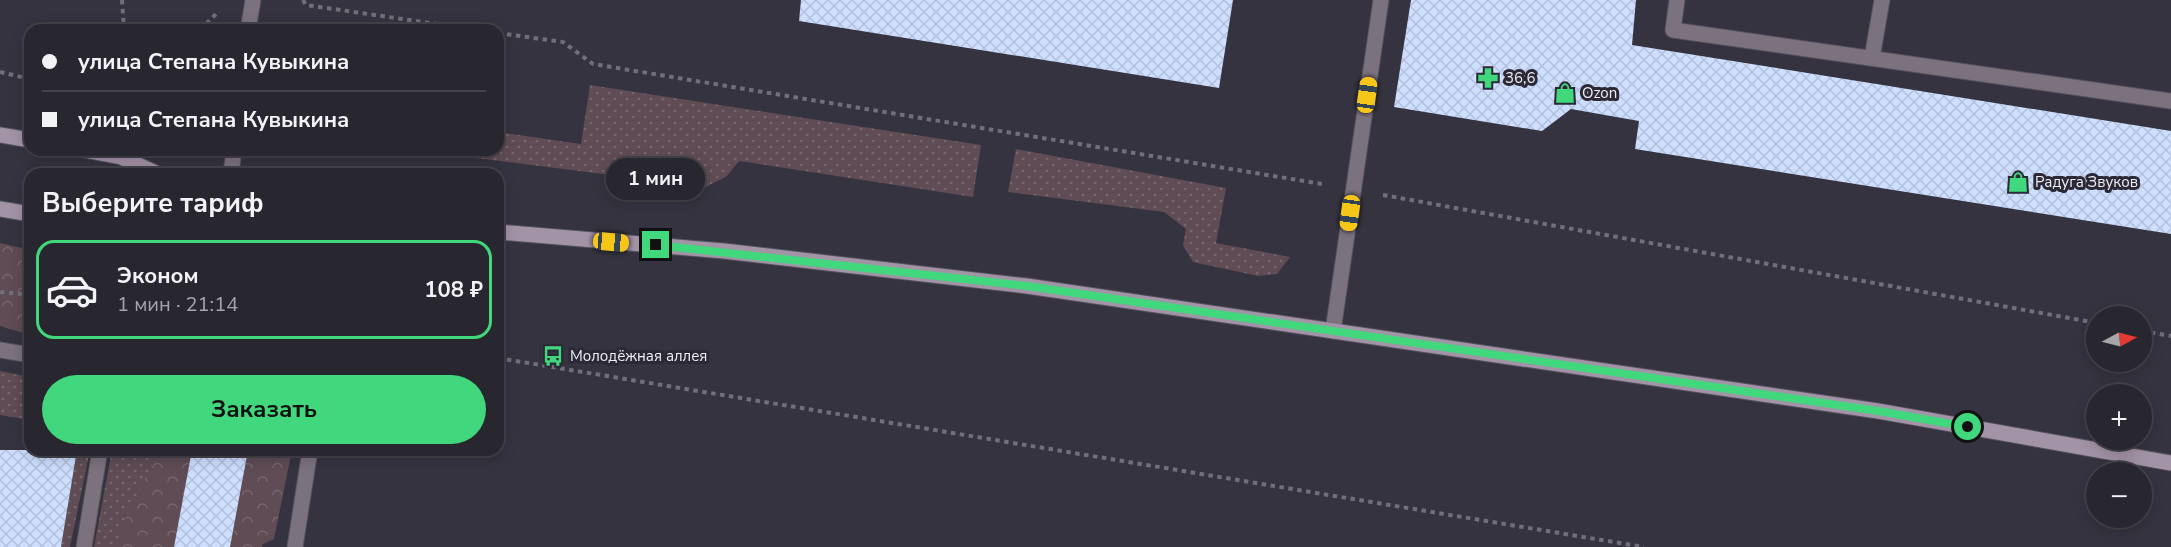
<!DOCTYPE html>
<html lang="ru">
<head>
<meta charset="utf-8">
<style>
  :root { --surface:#28262f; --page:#302e37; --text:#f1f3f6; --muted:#a5a5aa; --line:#44434b; --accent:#41d77c }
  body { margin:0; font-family:"Nunito Sans",sans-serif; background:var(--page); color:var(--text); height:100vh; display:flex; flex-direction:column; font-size:22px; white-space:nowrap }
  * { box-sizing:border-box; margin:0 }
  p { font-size:20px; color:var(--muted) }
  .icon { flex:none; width:33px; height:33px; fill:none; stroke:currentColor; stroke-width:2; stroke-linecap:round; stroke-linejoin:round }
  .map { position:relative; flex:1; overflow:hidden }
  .details { position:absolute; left:24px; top:168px; width:480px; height:288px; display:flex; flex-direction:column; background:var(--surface); border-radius:18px; box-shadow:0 3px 15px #0003,0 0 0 2px var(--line) }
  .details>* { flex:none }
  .top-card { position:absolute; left:24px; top:24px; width:480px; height:132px; border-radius:18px; box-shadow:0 3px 15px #0003,0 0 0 2px var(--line); display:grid; align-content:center; height:132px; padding:0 18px; background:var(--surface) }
  .needle { width:39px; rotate:83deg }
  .buttons { position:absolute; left:2086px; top:306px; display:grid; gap:12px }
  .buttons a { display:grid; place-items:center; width:66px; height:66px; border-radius:50%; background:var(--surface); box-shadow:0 3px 15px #0003,0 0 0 2px var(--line); font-size:30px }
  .end { position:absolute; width:27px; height:27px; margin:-14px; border:8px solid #41d77c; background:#111; box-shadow:0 0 0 3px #111 }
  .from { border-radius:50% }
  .bubble { position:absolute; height:42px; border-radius:21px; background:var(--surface); box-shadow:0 3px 15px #0003,0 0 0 2px var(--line); font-size:20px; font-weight:700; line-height:42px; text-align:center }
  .car { position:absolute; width:18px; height:36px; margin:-18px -9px; border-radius:8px; box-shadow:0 0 4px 2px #0007; background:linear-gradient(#f5c518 24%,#345 0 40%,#f5c518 0 76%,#345 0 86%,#f5c518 0) }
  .top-card b { display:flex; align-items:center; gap:21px; height:57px; font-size:22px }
  .top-card b+b { border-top:2px solid var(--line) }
  .top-card i { width:15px; height:15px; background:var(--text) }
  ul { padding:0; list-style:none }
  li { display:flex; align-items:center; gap:18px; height:99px; margin:0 12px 9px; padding:0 6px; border:3px solid transparent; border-radius:18px }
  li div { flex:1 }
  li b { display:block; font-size:22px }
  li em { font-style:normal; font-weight:700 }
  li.on { border-color:var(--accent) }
  li>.icon { width:54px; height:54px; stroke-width:1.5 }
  h2 { padding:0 18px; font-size:27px; line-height:72px }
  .button { display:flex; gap:12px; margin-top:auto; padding:12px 18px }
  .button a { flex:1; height:69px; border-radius:36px; background:var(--accent); color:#111; font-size:24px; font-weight:700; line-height:69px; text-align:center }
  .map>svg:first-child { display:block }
  .grass { fill:url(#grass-dots) }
  .forest { fill:url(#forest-crowns) }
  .building { fill:url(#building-cross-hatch) }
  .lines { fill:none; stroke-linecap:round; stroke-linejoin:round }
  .lane-casing { stroke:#53515c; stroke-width:17 }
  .street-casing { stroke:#53515c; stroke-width:17 }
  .secondary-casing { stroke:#53515c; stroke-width:17 }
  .path { stroke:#706f7a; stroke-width:4; stroke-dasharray:4.5 4.5; stroke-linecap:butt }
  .lane { stroke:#7c727e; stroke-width:15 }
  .street { stroke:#7c727e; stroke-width:15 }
  .secondary { stroke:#a393a7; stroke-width:15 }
  .route { stroke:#41d77c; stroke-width:8 }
  .labels { text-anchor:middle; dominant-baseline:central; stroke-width:6; stroke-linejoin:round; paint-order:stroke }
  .poi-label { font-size:15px; fill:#efeef6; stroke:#2b2935; text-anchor:start }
</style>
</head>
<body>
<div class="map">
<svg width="2171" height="547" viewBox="0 0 2171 547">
  <defs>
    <pattern id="grass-dots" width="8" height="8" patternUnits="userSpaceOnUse" patternTransform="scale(1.5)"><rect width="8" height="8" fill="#5f4c55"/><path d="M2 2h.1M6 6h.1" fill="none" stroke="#76666e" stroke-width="1.8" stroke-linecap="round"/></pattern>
    <pattern id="forest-crowns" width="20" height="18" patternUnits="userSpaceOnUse" patternTransform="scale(1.5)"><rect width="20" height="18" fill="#5f4c55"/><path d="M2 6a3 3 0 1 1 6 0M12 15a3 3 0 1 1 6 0" fill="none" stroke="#76666e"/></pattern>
    <pattern id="building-cross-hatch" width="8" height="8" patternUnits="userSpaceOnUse" patternTransform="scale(1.5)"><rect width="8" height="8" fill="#cddeff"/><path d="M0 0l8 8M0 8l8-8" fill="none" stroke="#b2c0db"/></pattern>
  </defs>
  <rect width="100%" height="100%" fill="#35333f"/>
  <g class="grass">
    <path d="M590 85 981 145 973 197 739 161 727 176 706 187 412 150H498V132L581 144Z"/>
    <path d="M1016 149 1226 188 1216 243 1290 257 1277 274 1258 276 1193 262 1183 245 1186 229 1164 212 1008 192Z"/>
    <path d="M0 371 30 377V420L0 415Z"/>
    <path d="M77 450H90L70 547H61Z"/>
    <path d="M112 450H243L277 481 262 547H94Z"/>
  </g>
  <g class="forest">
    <path d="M0 243 30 250V335L0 326Z"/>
    <path d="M159 450H292L274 539 256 547H116L123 523Z"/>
  </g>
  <g class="building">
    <path d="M801 0H1233L1219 88 799 21Z"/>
    <path d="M1411 0H1636L1632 45 2171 131V234L1635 149 1639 121 1571 109 1542 131 1394 107Z"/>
    <path d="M0 450H77L61 547H0Z"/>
    <path d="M192 450H248L230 547H174Z"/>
  </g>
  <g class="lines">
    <g class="lane-casing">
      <g id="lane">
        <path d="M1677 0 1673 30 2171 101"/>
        <path d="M1872 58 1882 0"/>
        <path d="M1333 331 1381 0"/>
        <path d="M0 350 30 355"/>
        <path d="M84 547 100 450"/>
      </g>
    </g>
    <g class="street-casing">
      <g id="street">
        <path d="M248 30 253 0"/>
        <path d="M231 174 234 150"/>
        <path d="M295 547 310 450"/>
      </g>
    </g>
    <g class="secondary-casing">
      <g id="secondary">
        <path d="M0 135 30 140"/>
        <path d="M84 150 121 157 158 174"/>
        <path d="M0 209 30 214"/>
        <path d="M498 232 724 251 1027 286 1878 411 2171 463"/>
      </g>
    </g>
    <g class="path">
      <path d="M122 0 124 30"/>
      <path d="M303 0 306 5 478 30"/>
      <path d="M200 30 217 13"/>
      <path d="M498 33 563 42 593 64 1322 184"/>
      <path d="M0 72 30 79"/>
      <path d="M1383 195 2097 323"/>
      <path d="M0 292 30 295"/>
      <path d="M2142 331 2171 336"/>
      <path d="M498 358 1644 547"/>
    </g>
    <use href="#lane" class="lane"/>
    <use href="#street" class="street"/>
    <use href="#secondary" class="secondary"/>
  </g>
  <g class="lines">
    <path class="route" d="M656 245 1027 286 1878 411 1968 427"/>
  </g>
  <defs>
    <g id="pharmacy-bare" transform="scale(1.62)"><path d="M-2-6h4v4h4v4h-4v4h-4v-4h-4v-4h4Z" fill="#41d77c" stroke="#2b2935" stroke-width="2.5" paint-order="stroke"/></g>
    <g id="shop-bare" transform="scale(1.62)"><path d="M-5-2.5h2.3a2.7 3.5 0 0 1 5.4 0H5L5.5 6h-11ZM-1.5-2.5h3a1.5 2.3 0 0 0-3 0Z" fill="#41d77c" stroke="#2b2935" stroke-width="2.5" paint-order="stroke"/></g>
    <g id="bus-bare" transform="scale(1.62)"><path d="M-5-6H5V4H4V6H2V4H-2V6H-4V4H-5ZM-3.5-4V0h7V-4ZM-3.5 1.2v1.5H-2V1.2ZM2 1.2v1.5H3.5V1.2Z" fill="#41d77c" stroke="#2b2935" stroke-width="2.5" paint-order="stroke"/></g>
  </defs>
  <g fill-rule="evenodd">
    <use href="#pharmacy-bare" x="1488" y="78"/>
    <use href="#shop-bare" x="1565" y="93"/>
    <use href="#shop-bare" x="2018" y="182"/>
    <use href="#bus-bare" x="553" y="356"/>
  </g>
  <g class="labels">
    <g class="poi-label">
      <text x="1505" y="78">36,6</text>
      <text x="1582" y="93">Ozon</text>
      <text x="2035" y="182">Радуга Звуков</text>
      <text x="570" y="356">Молодёжная аллея</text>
    </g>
  </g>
</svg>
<div class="buttons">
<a><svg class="needle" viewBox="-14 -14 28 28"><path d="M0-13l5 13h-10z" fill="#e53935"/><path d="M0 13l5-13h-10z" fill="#a5a5aa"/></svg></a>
<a>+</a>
<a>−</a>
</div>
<i class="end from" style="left:1968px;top:427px"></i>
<i class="end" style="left:656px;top:245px"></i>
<div class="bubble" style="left:606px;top:158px;width:99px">1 мин</div>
<i class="car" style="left:1367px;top:95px;rotate:8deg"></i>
<i class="car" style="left:1350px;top:213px;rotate:188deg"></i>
<i class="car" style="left:611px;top:242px;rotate:95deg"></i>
<div class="top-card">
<b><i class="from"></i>улица Степана Кувыкина</b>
<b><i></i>улица Степана Кувыкина</b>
</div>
<section class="details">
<h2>Выберите тариф</h2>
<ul>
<li class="on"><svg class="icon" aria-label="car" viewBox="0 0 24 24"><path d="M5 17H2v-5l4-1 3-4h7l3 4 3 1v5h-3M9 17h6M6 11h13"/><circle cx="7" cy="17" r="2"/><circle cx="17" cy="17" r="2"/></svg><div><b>Эконом</b><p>1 мин · 21:14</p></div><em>108 ₽</em></li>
</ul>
<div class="button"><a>Заказать</a></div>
</section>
</div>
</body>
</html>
